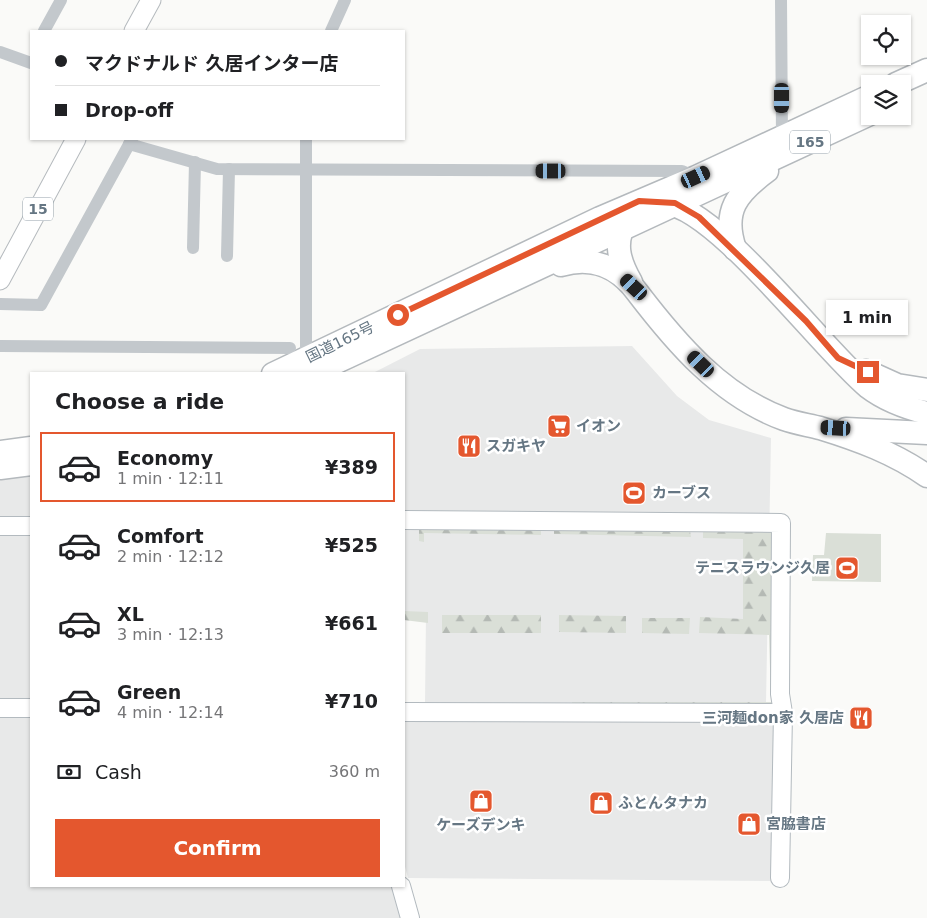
<!DOCTYPE html>
<html lang="en">
<head>
<meta charset="utf-8">
<style>
  :root { --surface:#fff; --page:#f2f2f2; --text:#202124; --muted:#757577; --line:#e0e0e0; --accent:#e4572e }
  body { margin:0; font-family:"DejaVu Sans","Noto Sans JP",sans-serif; background:var(--page); color:var(--text); height:100vh; display:flex; flex-direction:column; font-size:19px; white-space:nowrap }
  * { box-sizing:border-box; margin:0 }
  p { font-size:16px; color:var(--muted) }
  .icon { flex:none; width:28px; height:28px; fill:none; stroke:currentColor; stroke-width:2; stroke-linecap:round; stroke-linejoin:round }
  .map { position:relative; flex:1; overflow:hidden }
  .sheet { position:absolute; left:30px; top:372px; width:375px; height:515px; display:flex; flex-direction:column; background:var(--surface); border-radius:0px; box-shadow:0 1px 4px #0004 }
  .sheet>* { flex:none }
  .banner { position:absolute; left:30px; top:30px; width:375px; height:110px; border-radius:0px; box-shadow:0 1px 4px #0004; display:grid; align-content:center; height:110px; padding:0 25px; background:var(--surface) }
  .tools { position:absolute; left:861px; top:15px; display:grid; gap:10px }
  .tools a { display:grid; place-items:center; width:50px; height:50px; border-radius:0px; background:var(--surface); box-shadow:0 1px 4px #0004; font-size:25px }
  .end { position:absolute; width:22px; height:22px; margin:-11px; border:6px solid #e4572e; background:#fff; box-shadow:0 0 0 2px #fff }
  .from { border-radius:50% }
  .bubble { position:absolute; height:35px; border-radius:0px; background:var(--surface); box-shadow:0 1px 4px #0004; font-size:16px; font-weight:600; line-height:35px; text-align:center }
  .car { position:absolute; width:15px; height:30px; margin:-15px -8px; border-radius:6px; box-shadow:0 0 4px 1px #0007; background:linear-gradient(#222 24%,#8ab4d8 0 40%,#222 0 76%,#8ab4d8 0 86%,#222 0) }
  .banner b { display:flex; align-items:center; gap:18px; height:48px; font-size:19px }
  .banner b+b { border-top:1px solid var(--line) }
  .banner i { width:12px; height:12px; background:var(--text) }
  ul { padding:0; list-style:none }
  li { display:flex; align-items:center; gap:15px; height:70px; margin:0 10px 8px; padding:0 15px; border:2px solid transparent; border-radius:0px }
  li div { flex:1 }
  li b { display:block; font-size:19px }
  li em { font-style:normal; font-weight:600 }
  li.selected { border-color:var(--accent) }
  li>.icon { width:45px; height:45px; stroke-width:1.5 }
  h2 { padding:0 25px; font-size:22px; line-height:60px }
  .pay { display:flex; align-items:center; gap:12px; height:55px; padding:0 25px; font-size:19px }
  .pay p { margin-inline-start:auto }
  .primary-button { display:flex; gap:10px; margin-top:auto; padding:10px 25px }
  .primary-button a { flex:1; height:58px; border-radius:0px; background:var(--accent); color:#fff; font-size:20px; font-weight:600; line-height:58px; text-align:center }
  .map>svg:first-child { display:block }
  .built { fill:#e8e9e9 }
  .forest { fill:url(#forest-firs) }
  .pitch { fill:#dadfd7 }
  .lines { fill:none; stroke-linecap:round; stroke-linejoin:round }
  .secondary-casing { stroke:#b3babf; stroke-width:20 }
  .primary-casing { stroke:#b5babe; stroke-width:21 }
  .highway-casing { stroke:#b4b9bd; stroke-width:25 }
  .street { stroke:#c3c8cc; stroke-width:12 }
  .secondary { stroke:#fff; stroke-width:18 }
  .primary { stroke:#fff; stroke-width:19 }
  .highway { stroke:#fff; stroke-width:22 }
  .route { stroke:#e4572e; stroke-width:6 }
  .labels { text-anchor:middle; dominant-baseline:central; stroke-width:5; stroke-linejoin:round; paint-order:stroke }
  .shield { fill:#fff; stroke:#939fa8; stroke-width:1 }
  .shield-label { font-size:14px; font-weight:bold; fill:#657683 }
  .street-label { font-size:15px; fill:#657683; stroke:#fff }
  .poi-label { font-size:15px; font-weight:bold; fill:#657683; stroke:#fff; text-anchor:start }
</style>
</head>
<body>
<div class="map">
<svg width="927" height="918" viewBox="0 0 927 918">
  <defs>
    <pattern id="forest-firs" width="22" height="20" patternUnits="userSpaceOnUse" patternTransform="scale(1.25)"><rect width="22" height="20" fill="#dadfd7"/><path d="M5 1l3.5 6h-7zM16 11l3.5 6h-7z" fill="#b4b9b4"/></pattern>
  </defs>
  <rect width="100%" height="100%" fill="#fafaf8"/>
  <g class="built">
    <path d="M632 346 677 396 709 420 771 438 766 703H425L426 615H404V374H371L420 349Z"/>
    <path d="M31 466V886H401L410 918H0V469Z"/>
    <path d="M404 720H774L775 793 771 881 408 878 404 863Z"/>
  </g>
  <g class="forest">
    <path d="M419 529 541 530V535L424 533V542L419 541Z"/>
    <path d="M554 530 690 531 691 537 554 534Z"/>
    <path d="M703 532H777L778 711 572 710V702H771L769 635 699 633 700 617 743 619V539L703 538Z"/>
    <path d="M404 611 428 612V623L404 620Z"/>
    <rect x="442" y="615" width="99" height="18"/>
    <path d="M559 615 626 616V633L559 632Z"/>
    <path d="M642 618H690L689 634 642 633Z"/>
  </g>
  <path class="pitch" d="M826 533 881 534V582L812 581 813 555H824Z"/>
  <g class="lines">
    <g class="secondary-casing">
      <g id="secondary">
        <path d="M404 520 781 523 780 694 783 713 780 878"/>
        <path d="M0 526H31"/>
        <path d="M0 708H31"/>
        <path d="M404 712 783 713"/>
        <path d="M401 886 410 918"/>
      </g>
    </g>
    <g class="primary-casing">
      <g id="primary">
        <path d="M134 31 151 0"/>
        <path d="M0 280 76 139"/>
      </g>
    </g>
    <g class="highway-casing">
      <g id="highway">
        <path d="M896 84 927 70"/>
        <path d="M664 203C717 207 822 349 868 387 885 400 907 408 927 413"/>
        <path d="M627 219C613 242 619 261 631 282"/>
        <path d="M735 249C722 211 737 193 767 171"/>
        <path d="M561 265C591 256 618 266 637 292 676 343 721 396 784 419 795 423 808 425 820 428 859 440 894 453 927 476"/>
        <path d="M866 371 897 385 927 390"/>
        <path d="M273 374 600 218 696 177 870 96"/>
        <path d="M311 374 870 114"/>
        <path d="M846 429 927 433"/>
        <path d="M0 452 31 448"/>
        <path d="M0 468 31 464"/>
      </g>
    </g>
    <g class="street">
      <path d="M781 0 782 138"/>
      <path d="M44 31 61 0"/>
      <path d="M331 31 345 0"/>
      <path d="M0 52 31 63"/>
      <path d="M129 144 217 169 682 171 696 177"/>
      <path d="M193 248 195 162"/>
      <path d="M227 256 229 169"/>
      <path d="M0 304 41 305 132 139"/>
      <path d="M0 346 290 348"/>
      <path d="M306 359V139"/>
    </g>
    <use href="#secondary" class="secondary"/>
    <use href="#primary" class="primary"/>
    <use href="#highway" class="highway"/>
  </g>
  <g class="lines">
    <path class="route" d="M398 315 639 201 675 203 699 217 806 321 838 358 868 372"/>
  </g>
  <defs>
    <g id="supermarket-square" transform="scale(1.25)"><rect x="-9" y="-9" width="18" height="18" rx="4" fill="#e4572e" stroke="#fff"/><path d="M-6-5.5h2.5l.6 2H6L4.5 2H-2.5L-4.4-4H-6ZM-1.5 3.2a1.3 1.3 0 1 0 .1 0ZM3 3.2a1.3 1.3 0 1 0 .1 0Z" fill="#fff"/></g>
    <g id="restaurant-square" transform="scale(1.25)"><rect x="-9" y="-9" width="18" height="18" rx="4" fill="#e4572e" stroke="#fff"/><path d="M-5-6h1v4h1v-4h1v4h1v-4h1v5L-1.5 .5V6h-2V.5L-5-1ZM5-6V6H3V1.5H1.5Q1.5-4 5-6Z" fill="#fff"/></g>
    <g id="stadium-square" transform="scale(1.25)"><rect x="-9" y="-9" width="18" height="18" rx="4" fill="#e4572e" stroke="#fff"/><path d="M0-5a6.5 5 0 1 0 0 10a6.5 5 0 1 0 0-10ZM-3.5-1.8h7v3.6h-7Z" fill="#fff"/></g>
    <g id="shop-square" transform="scale(1.25)"><rect x="-9" y="-9" width="18" height="18" rx="4" fill="#e4572e" stroke="#fff"/><path d="M-5-2.5h2.3a2.7 3.5 0 0 1 5.4 0H5L5.5 6h-11ZM-1.5-2.5h3a1.5 2.3 0 0 0-3 0Z" fill="#fff"/></g>
  </defs>
  <g fill-rule="evenodd">
    <use href="#supermarket-square" x="559" y="426"/>
    <use href="#restaurant-square" x="469" y="446"/>
    <use href="#stadium-square" x="634" y="493"/>
    <use href="#stadium-square" x="847" y="568"/>
    <use href="#restaurant-square" x="861" y="718"/>
    <use href="#shop-square" x="481" y="801"/>
    <use href="#shop-square" x="601" y="803"/>
    <use href="#shop-square" x="749" y="824"/>
  </g>
  <g class="labels">
    <g class="shield">
      <rect x="790" y="130.5" width="40" height="23" rx="4"/>
      <rect x="23" y="197.5" width="30" height="23" rx="4"/>
    </g>
    <g class="shield-label">
      <text x="810" y="142">165</text>
      <text x="38" y="209">15</text>
    </g>
    <g class="street-label">
      <text transform="translate(340 342) rotate(-26)">国道165号</text>
    </g>
    <g class="poi-label">
      <text x="576" y="426">イオン</text>
      <text x="486" y="446">スガキヤ</text>
      <text x="652" y="493">カーブス</text>
      <text x="830" y="568" text-anchor="end">テニスラウンジ久居</text>
      <text x="844" y="718" text-anchor="end">三河麺don家 久居店</text>
      <text x="618" y="803">ふとんタナカ</text>
      <text x="766" y="824">宮脇書店</text>
      <text x="481" y="825" text-anchor="middle">ケーズデンキ</text>
    </g>
  </g>
</svg>
<div class="tools">
<a><svg class="icon" aria-label="locate" viewBox="0 0 24 24"><circle cx="12" cy="12" r="6"/><path d="M12 2v4M12 18v4M2 12h4M18 12h4"/></svg></a>
<a><svg class="icon" aria-label="layers" viewBox="0 0 24 24"><path d="M12 4l9 5-9 5-9-5zM3 14l9 5 9-5"/></svg></a>
</div>
<i class="end from" style="left:398px;top:315px"></i>
<i class="end" style="left:868px;top:372px"></i>
<div class="bubble" style="left:826px;top:300px;width:82px">1 min</div>
<i class="car" style="left:782px;top:98px;rotate:180deg"></i>
<i class="car" style="left:551px;top:171px;rotate:270deg"></i>
<i class="car" style="left:696px;top:177px;rotate:65deg"></i>
<i class="car" style="left:634px;top:287px;rotate:313deg"></i>
<i class="car" style="left:701px;top:364px;rotate:314deg"></i>
<i class="car" style="left:836px;top:428px;rotate:273deg"></i>
<div class="banner">
<b><i class="from"></i>マクドナルド 久居インター店</b>
<b><i></i>Drop-off</b>
</div>
<section class="sheet">
<h2>Choose a ride</h2>
<ul>
<li class="selected"><svg class="icon" aria-label="car" viewBox="0 0 24 24"><path d="M5 17H2v-5l4-1 3-4h7l3 4 3 1v5h-3M9 17h6M6 11h13"/><circle cx="7" cy="17" r="2"/><circle cx="17" cy="17" r="2"/></svg><div><b>Economy</b><p>1 min · 12:11</p></div><em>¥389</em></li>
<li><svg class="icon" aria-label="car" viewBox="0 0 24 24"><path d="M5 17H2v-5l4-1 3-4h7l3 4 3 1v5h-3M9 17h6M6 11h13"/><circle cx="7" cy="17" r="2"/><circle cx="17" cy="17" r="2"/></svg><div><b>Comfort</b><p>2 min · 12:12</p></div><em>¥525</em></li>
<li><svg class="icon" aria-label="car" viewBox="0 0 24 24"><path d="M5 17H2v-5l4-1 3-4h7l3 4 3 1v5h-3M9 17h6M6 11h13"/><circle cx="7" cy="17" r="2"/><circle cx="17" cy="17" r="2"/></svg><div><b>XL</b><p>3 min · 12:13</p></div><em>¥661</em></li>
<li><svg class="icon" aria-label="car" viewBox="0 0 24 24"><path d="M5 17H2v-5l4-1 3-4h7l3 4 3 1v5h-3M9 17h6M6 11h13"/><circle cx="7" cy="17" r="2"/><circle cx="17" cy="17" r="2"/></svg><div><b>Green</b><p>4 min · 12:14</p></div><em>¥710</em></li>
</ul>
<div class="pay"><svg class="icon" aria-label="cash" viewBox="0 0 24 24"><path d="M3 7h18v10H3z"/><circle cx="12" cy="12" r="2"/></svg>Cash<p>360 m</p></div>
<div class="primary-button"><a>Confirm</a></div>
</section>
</div>
</body>
</html>
